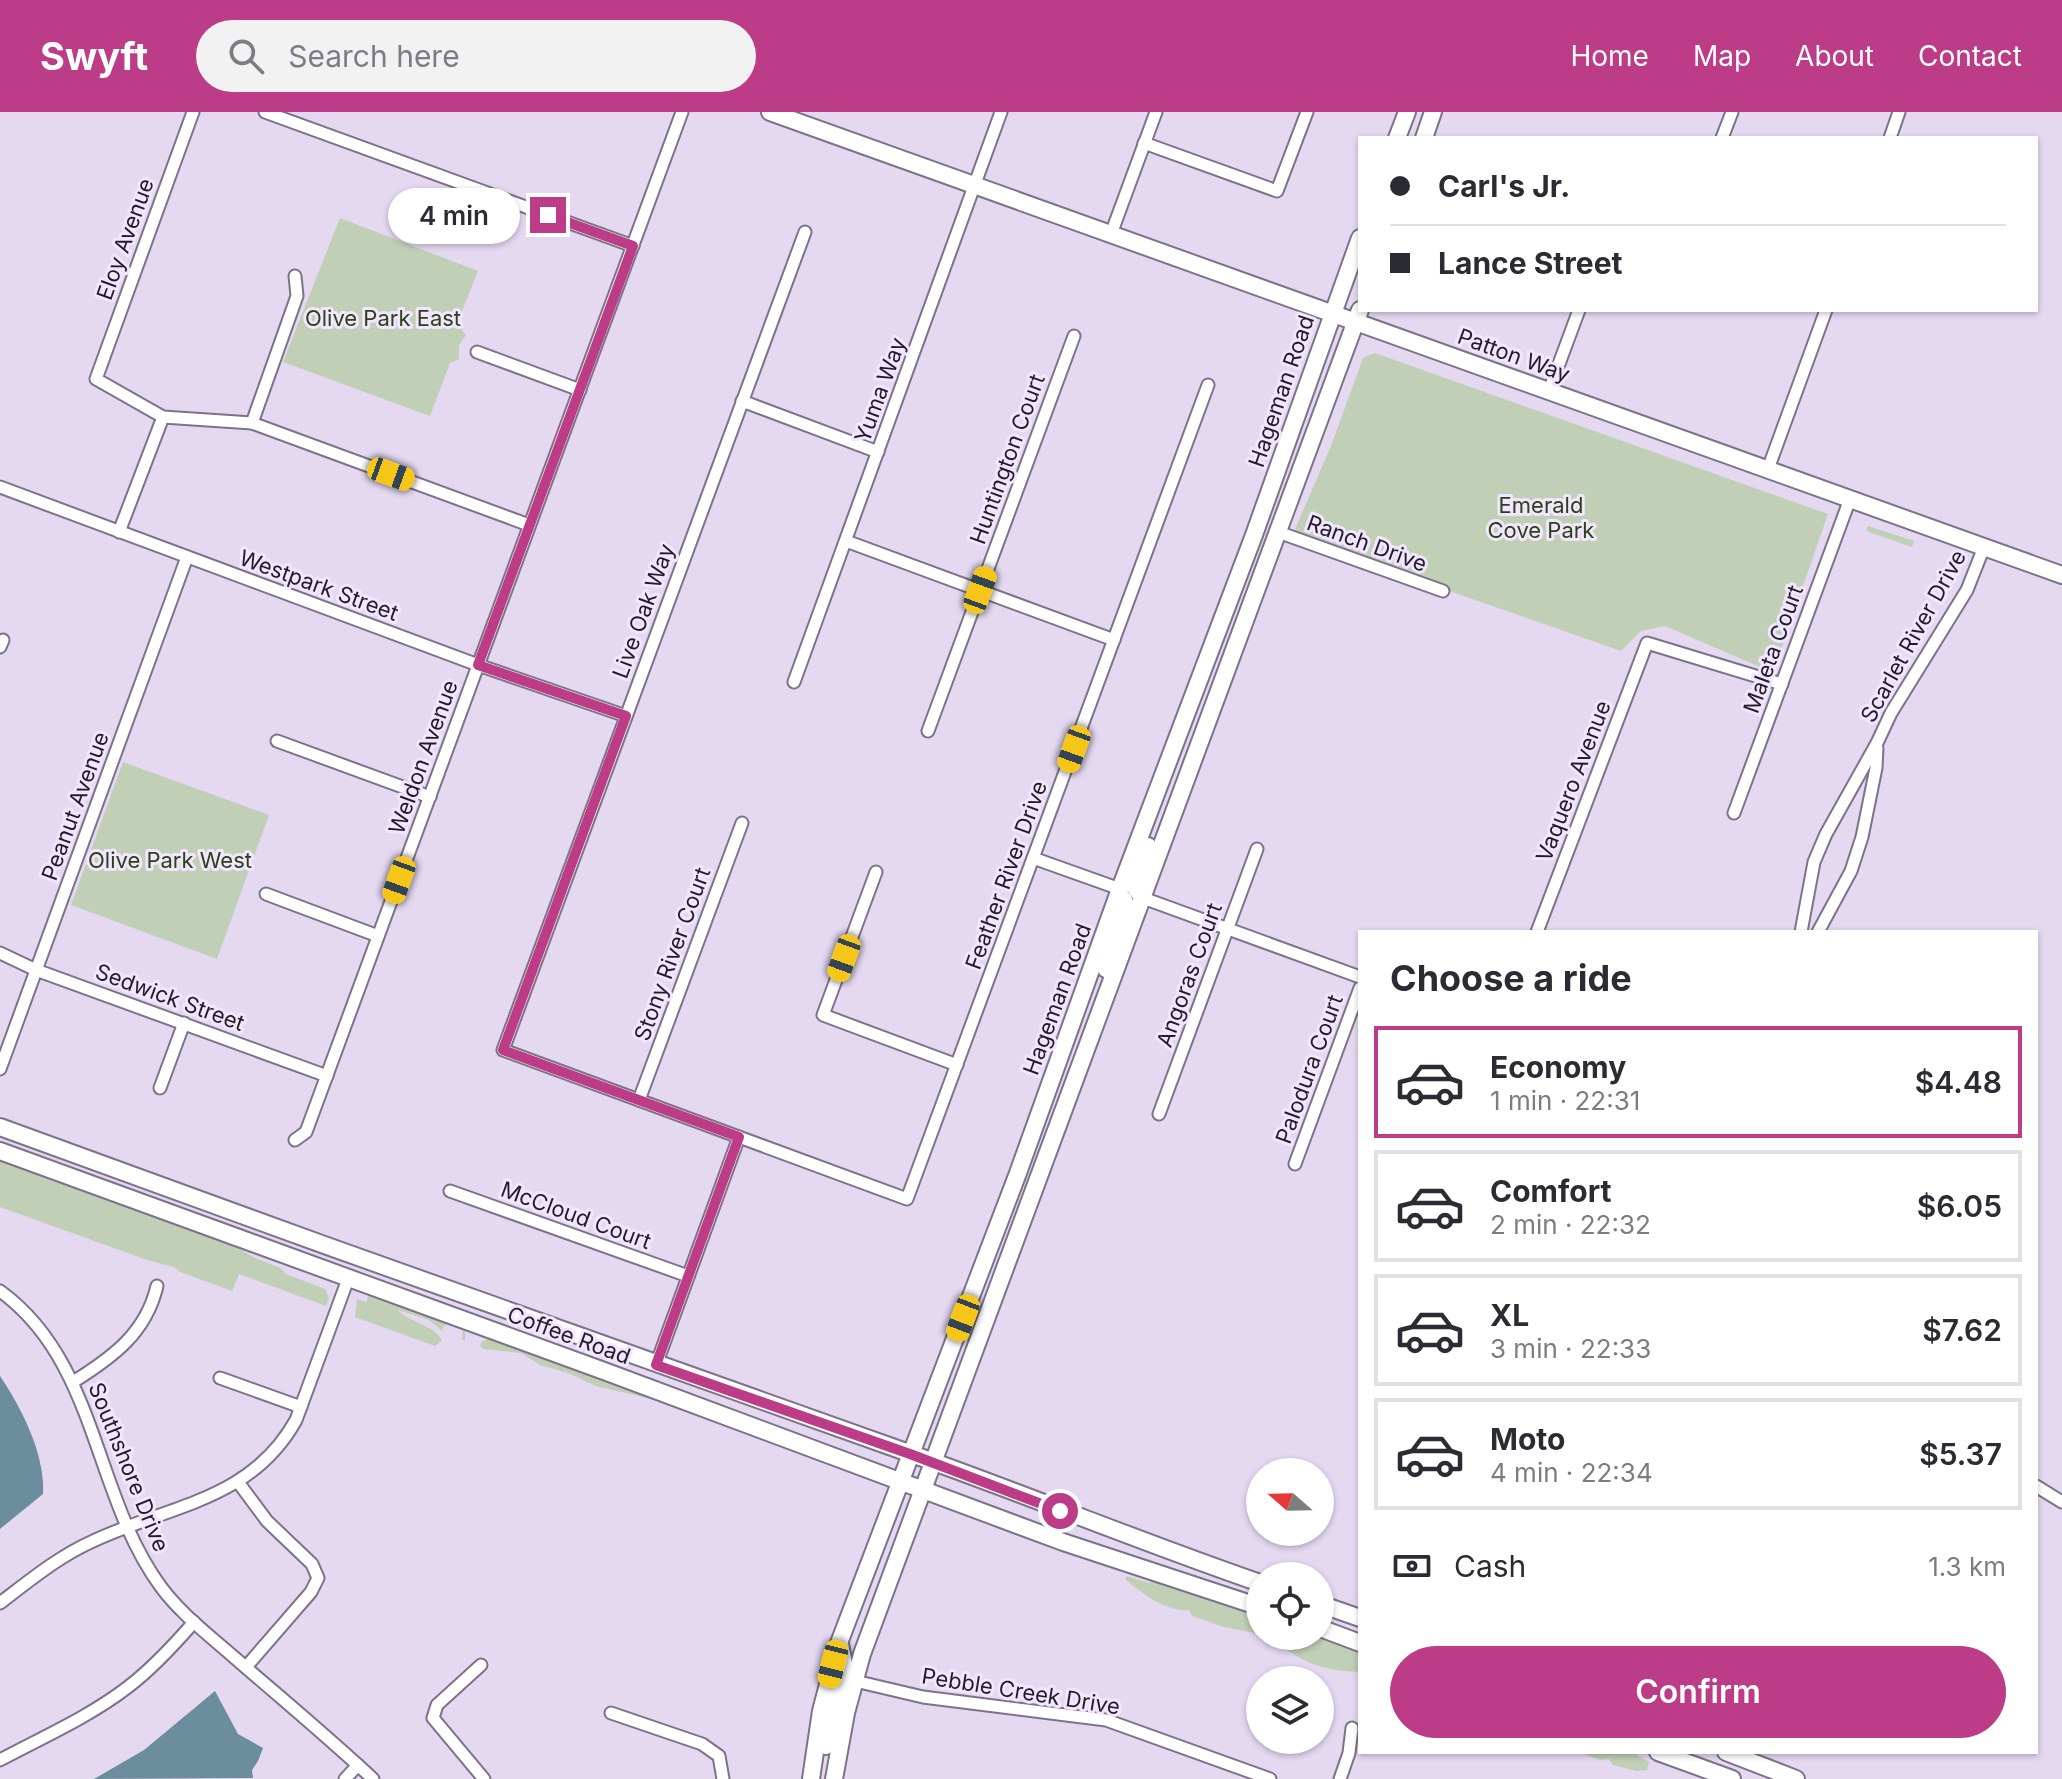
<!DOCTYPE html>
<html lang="en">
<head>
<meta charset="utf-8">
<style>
  :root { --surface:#fff; --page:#f2f2f3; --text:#2b2b33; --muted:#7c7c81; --line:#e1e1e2; --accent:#bc3c88 }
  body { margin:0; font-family:Inter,sans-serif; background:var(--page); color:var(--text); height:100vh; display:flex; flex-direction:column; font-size:30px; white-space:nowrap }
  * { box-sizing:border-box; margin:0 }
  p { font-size:26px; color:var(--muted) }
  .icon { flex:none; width:44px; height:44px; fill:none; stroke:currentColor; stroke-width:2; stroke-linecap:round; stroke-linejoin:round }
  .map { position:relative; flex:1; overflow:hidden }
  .side { position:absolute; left:1358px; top:818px; width:680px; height:824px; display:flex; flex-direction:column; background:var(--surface); border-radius:0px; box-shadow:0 2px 6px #0004 }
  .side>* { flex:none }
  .banner { position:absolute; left:1358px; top:24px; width:680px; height:176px; border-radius:0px; box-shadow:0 2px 6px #0004; display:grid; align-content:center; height:176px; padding:0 32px; background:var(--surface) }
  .needle { width:52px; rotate:290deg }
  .controls { position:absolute; left:1246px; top:1346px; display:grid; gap:16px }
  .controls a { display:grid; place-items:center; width:88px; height:88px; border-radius:50%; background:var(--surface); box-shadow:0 2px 6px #0004; font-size:40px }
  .end { position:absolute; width:36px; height:36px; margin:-18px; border:10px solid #bc3c88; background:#fff; box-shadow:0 0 0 4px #fff }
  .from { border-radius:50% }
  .bubble { position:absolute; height:56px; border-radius:28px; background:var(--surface); box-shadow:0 2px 6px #0004; font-size:26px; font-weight:600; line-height:56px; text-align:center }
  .car { position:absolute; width:24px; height:48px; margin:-24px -12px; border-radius:10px; box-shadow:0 0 6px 2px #0007; background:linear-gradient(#f5c518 24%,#345 0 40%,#f5c518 0 76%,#345 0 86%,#f5c518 0) }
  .banner b { display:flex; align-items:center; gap:28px; height:76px; font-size:30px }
  .banner b+b { border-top:2px solid var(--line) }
  .banner i { width:20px; height:20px; background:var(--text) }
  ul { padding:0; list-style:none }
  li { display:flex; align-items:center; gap:24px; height:112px; margin:0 16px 12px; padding:0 16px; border:4px solid var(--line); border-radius:0px }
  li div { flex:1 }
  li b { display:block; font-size:30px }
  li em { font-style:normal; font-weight:600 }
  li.on { border-color:var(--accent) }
  li>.icon { width:72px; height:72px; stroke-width:1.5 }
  h2 { padding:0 32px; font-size:36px; line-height:96px }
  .pay { display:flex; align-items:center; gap:20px; height:88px; padding:0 32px; font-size:30px }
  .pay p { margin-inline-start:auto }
  .button { display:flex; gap:16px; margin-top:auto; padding:16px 32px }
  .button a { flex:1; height:92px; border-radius:48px; background:var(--accent); color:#fff; font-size:32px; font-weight:600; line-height:92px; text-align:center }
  header { display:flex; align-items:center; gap:48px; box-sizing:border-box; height:112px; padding:0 40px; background:var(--accent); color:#fff }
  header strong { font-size:38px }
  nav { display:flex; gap:44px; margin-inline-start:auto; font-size:28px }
  .search { width:560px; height:72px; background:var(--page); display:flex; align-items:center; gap:20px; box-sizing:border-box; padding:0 28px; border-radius:44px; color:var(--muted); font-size:30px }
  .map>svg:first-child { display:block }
  .green { fill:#c0cfb6 }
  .water { fill:#6c8d9d }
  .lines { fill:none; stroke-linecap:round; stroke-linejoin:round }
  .street-casing { stroke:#7d7388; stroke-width:15 }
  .secondary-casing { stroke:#7d7388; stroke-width:20 }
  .street { stroke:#fff; stroke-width:11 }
  .secondary { stroke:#fff; stroke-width:16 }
  .route { stroke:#bc3c88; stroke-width:10 }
  .labels { text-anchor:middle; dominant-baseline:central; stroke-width:6; stroke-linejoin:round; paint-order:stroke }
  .street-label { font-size:22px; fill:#211d26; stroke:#f2e6ff }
  .park-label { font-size:22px; fill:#2a4216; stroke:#f2e6ff }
</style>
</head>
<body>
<header>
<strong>Swyft</strong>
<div class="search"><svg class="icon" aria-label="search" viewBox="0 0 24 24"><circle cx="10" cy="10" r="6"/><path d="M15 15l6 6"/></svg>Search here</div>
<nav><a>Home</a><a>Map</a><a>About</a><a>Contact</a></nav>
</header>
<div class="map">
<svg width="2062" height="1667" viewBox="0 0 2062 1667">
  <rect width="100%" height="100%" fill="#e5d9f2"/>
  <g class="green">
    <path d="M340 106 478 159 457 212 466 223 459 233V247L450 251 430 304 283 250Z"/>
    <path d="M1375 241 1828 402 1776 552 1767 558 1665 514 1641 519 1621 539 1292 424 1331 334 1363 246Z"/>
    <path d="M1868 414 1914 429 1912 435 1866 419Z"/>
    <path d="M123 650 269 703 217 847 71 793Z"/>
    <path d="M0 1048 229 1131 253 1145 281 1156 286 1162 325 1177 329 1186 326 1194 239 1162 232 1179 180 1160 174 1155 147 1148 0 1095Z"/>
    <path d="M368 1182 459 1215 465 1219V1228H462L463 1218 448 1212 444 1214 442 1219 429 1208 398 1198C411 1212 433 1212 442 1228L435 1234 355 1205 357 1187 367 1190Z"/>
    <path d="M491 1226 651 1286V1287L596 1274 568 1261 540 1253 521 1241 483 1237 480 1234 482 1229Z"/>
    <path d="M1127 1464 1149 1471 1152 1468 1260 1504V1522L1224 1515 1192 1504 1189 1498C1166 1500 1143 1482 1125 1467Z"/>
    <path d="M1266 1524H1319L1360 1539V1560C1314 1558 1303 1549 1266 1524Z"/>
    <path d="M1579 1640H1632L1649 1650 1647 1658 1636 1659 1613 1653 1609 1647 1600 1648Z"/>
  </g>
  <g class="water">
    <path d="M0 1264C22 1297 45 1342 43 1382L0 1417Z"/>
    <path d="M215 1579 238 1622 263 1636 258 1649 252 1658 253 1666 94 1667 144 1638Z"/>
  </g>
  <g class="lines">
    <g class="street-casing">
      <g id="street">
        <path d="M193 0 96 267 163 305 252 311 529 413"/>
        <path d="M265 0 633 134"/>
        <path d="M1722 26 1732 0"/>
        <path d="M1890 26 1899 0"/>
        <path d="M1144 31 1277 79 1307 0"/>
        <path d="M805 120 503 938 907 1087 1208 273"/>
        <path d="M1111 122 1156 0"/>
        <path d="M477 240 580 278"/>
        <path d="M1549 279 1579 198"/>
        <path d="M742 289 878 340"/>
        <path d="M252 311 297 184 295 164"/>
        <path d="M1768 357 1826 198"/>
        <path d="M0 375 478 553 626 604"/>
        <path d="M119 420 163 305"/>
        <path d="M1278 420 1443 479"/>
        <path d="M846 429 1114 528"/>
        <path d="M0 535 3 528"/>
        <path d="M794 570 1001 0"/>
        <path d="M928 619 1074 224"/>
        <path d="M277 629 430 685"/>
        <path d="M1734 701 1850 387"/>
        <path d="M1033 746 1120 777"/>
        <path d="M876 760 823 903 957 953"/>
        <path d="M266 782 378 824"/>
        <path d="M1143 786 1360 865"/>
        <path d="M1537 820 1647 531 1782 572"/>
        <path d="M1801 820 1814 750 1826 722 1877 631 1891 601 1967 478 1984 435"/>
        <path d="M1818 820 1851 759 1862 725 1876 656 1877 636"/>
        <path d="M0 841 36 858 327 964"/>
        <path d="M0 957 187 445"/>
        <path d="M160 976 184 911"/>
        <path d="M639 988 742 711"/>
        <path d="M1159 1002 1257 737"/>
        <path d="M295 1028 306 1020 682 0"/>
        <path d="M1295 1052 1360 876"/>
        <path d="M450 1079 688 1164"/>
        <path d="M0 1179C98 1250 93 1383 161 1475 181 1502 210 1524 235 1546 281 1586 328 1625 373 1667"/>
        <path d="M656 1253 739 1025"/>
        <path d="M220 1266 301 1295"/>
        <path d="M73 1270C113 1245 146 1221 157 1174"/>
        <path d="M238 1370 267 1409 312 1452 318 1466 311 1480 246 1555"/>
        <path d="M2036 1374 2062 1390"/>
        <path d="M0 1491C29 1469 58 1445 91 1430 169 1393 251 1389 296 1308L348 1167"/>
        <path d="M481 1553 437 1593 433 1606 484 1667"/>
        <path d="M855 1569 923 1585 1106 1608 1270 1667"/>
        <path d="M611 1601 702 1632 719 1644 723 1667"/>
        <path d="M0 1648C43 1625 89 1605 128 1575 153 1556 174 1533 194 1510"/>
        <path d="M345 1667 358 1653"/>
        <path d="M1340 1667 1349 1641 1352 1616"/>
      </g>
    </g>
    <g class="secondary-casing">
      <g id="secondary">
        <path d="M770 0 2062 463"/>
        <path d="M1397 26 1407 0"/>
        <path d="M1424 26 1433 0"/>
        <path d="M1143 786 1134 774 1148 734"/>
        <path d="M1106 857 1126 793 1124 787"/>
        <path d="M0 1015C301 1126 604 1233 906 1340 1025 1382 1141 1430 1260 1471"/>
        <path d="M0 1039 604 1259 1063 1430 1260 1495"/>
        <path d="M1320 1492 1360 1506"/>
        <path d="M1320 1516 1360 1531"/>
        <path d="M826 1634 845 1557 840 1532"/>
        <path d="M1658 1640 1732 1667"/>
        <path d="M1726 1640 1796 1667"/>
        <path d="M811 1667 821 1599 839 1531 1018 1061 1120 777 1254 423 1360 126"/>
        <path d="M834 1667 846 1601 862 1542 1360 198"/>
      </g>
    </g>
    <use href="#street" class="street"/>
    <use href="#secondary" class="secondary"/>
  </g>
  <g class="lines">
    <path class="route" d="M548 103 633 134 478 553 626 604 503 938 739 1025 656 1253 910 1342 1060 1399"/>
  </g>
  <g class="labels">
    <g class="street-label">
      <text transform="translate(125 127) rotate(-70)">Eloy Avenue</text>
      <text transform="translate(1514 243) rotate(20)">Patton Way</text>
      <text transform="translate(880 278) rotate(-70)">Yuma Way</text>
      <text transform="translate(1281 279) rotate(-71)">Hageman Road</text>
      <text transform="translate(1007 347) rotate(-70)">Huntington Court</text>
      <text transform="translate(1367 431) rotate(20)">Ranch Drive</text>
      <text transform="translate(319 473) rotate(20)">Westpark Street</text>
      <text transform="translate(643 499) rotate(-70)">Live Oak Way</text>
      <text transform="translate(1913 524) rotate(-61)">Scarlet River Drive</text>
      <text transform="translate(1773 537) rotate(-70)">Maleta Court</text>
      <text transform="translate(423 645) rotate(-70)">Weldon Avenue</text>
      <text transform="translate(1573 669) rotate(-69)">Vaquero Avenue</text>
      <text transform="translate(75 694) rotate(-70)">Peanut Avenue</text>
      <text transform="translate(1006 763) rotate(-70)">Feather River Drive</text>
      <text transform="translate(672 842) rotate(-70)">Stony River Court</text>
      <text transform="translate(1189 863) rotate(-70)">Angoras Court</text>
      <text transform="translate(170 885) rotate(20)">Sedwick Street</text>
      <text transform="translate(1057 887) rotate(-70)">Hageman Road</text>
      <text transform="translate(1309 957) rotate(-70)">Palodura Court</text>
      <text transform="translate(576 1103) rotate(20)">McCloud Court</text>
      <text transform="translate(569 1223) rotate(20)">Coffee Road</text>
      <text transform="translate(129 1355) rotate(68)">Southshore Drive</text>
      <text transform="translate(1021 1579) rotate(9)">Pebble Creek Drive</text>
    </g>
    <g class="park-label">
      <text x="383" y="206">Olive Park East</text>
      <text x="1541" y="393">Emerald<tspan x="1541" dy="25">Cove Park</tspan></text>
      <text x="170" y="748">Olive Park West</text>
    </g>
  </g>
</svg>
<div class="controls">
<a><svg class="needle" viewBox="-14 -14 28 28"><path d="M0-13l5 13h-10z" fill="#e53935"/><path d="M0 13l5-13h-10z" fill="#7c7c81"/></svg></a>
<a><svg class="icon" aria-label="locate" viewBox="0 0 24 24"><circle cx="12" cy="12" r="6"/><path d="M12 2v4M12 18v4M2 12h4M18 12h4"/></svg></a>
<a><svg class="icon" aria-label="layers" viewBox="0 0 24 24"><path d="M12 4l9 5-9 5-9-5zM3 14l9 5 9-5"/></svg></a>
</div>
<i class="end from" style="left:1060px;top:1399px"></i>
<i class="end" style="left:548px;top:103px"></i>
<div class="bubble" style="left:388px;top:76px;width:132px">4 min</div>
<i class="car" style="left:391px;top:362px;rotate:110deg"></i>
<i class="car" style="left:980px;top:478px;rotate:20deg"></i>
<i class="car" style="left:1074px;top:637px;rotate:200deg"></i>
<i class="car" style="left:399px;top:768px;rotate:200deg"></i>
<i class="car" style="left:844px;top:846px;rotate:200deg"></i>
<i class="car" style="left:963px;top:1206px;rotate:201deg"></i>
<i class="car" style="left:833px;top:1552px;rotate:194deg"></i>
<div class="banner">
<b><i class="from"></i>Carl's Jr.</b>
<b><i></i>Lance Street</b>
</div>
<section class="side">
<h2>Choose a ride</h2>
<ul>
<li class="on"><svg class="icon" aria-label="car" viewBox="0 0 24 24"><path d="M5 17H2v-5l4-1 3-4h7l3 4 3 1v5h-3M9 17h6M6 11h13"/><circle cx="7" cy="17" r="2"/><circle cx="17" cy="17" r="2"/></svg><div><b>Economy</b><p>1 min · 22:31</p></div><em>$4.48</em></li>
<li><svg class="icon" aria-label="car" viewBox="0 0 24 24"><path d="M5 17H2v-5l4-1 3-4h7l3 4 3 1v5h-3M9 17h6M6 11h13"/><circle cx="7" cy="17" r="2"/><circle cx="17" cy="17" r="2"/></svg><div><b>Comfort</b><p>2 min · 22:32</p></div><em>$6.05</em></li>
<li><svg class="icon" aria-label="car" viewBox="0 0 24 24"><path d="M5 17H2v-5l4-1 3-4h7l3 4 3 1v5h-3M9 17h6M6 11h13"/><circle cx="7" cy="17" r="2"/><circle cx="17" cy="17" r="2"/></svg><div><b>XL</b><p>3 min · 22:33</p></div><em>$7.62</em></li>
<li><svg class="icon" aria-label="car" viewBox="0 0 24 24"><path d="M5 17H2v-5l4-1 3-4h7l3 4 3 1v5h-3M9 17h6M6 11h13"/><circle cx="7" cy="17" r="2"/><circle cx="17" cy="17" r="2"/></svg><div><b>Moto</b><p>4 min · 22:34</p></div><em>$5.37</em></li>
</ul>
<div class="pay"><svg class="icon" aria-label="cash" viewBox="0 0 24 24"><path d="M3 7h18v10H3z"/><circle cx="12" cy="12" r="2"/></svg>Cash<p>1.3 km</p></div>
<div class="button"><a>Confirm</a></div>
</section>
</div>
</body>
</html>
